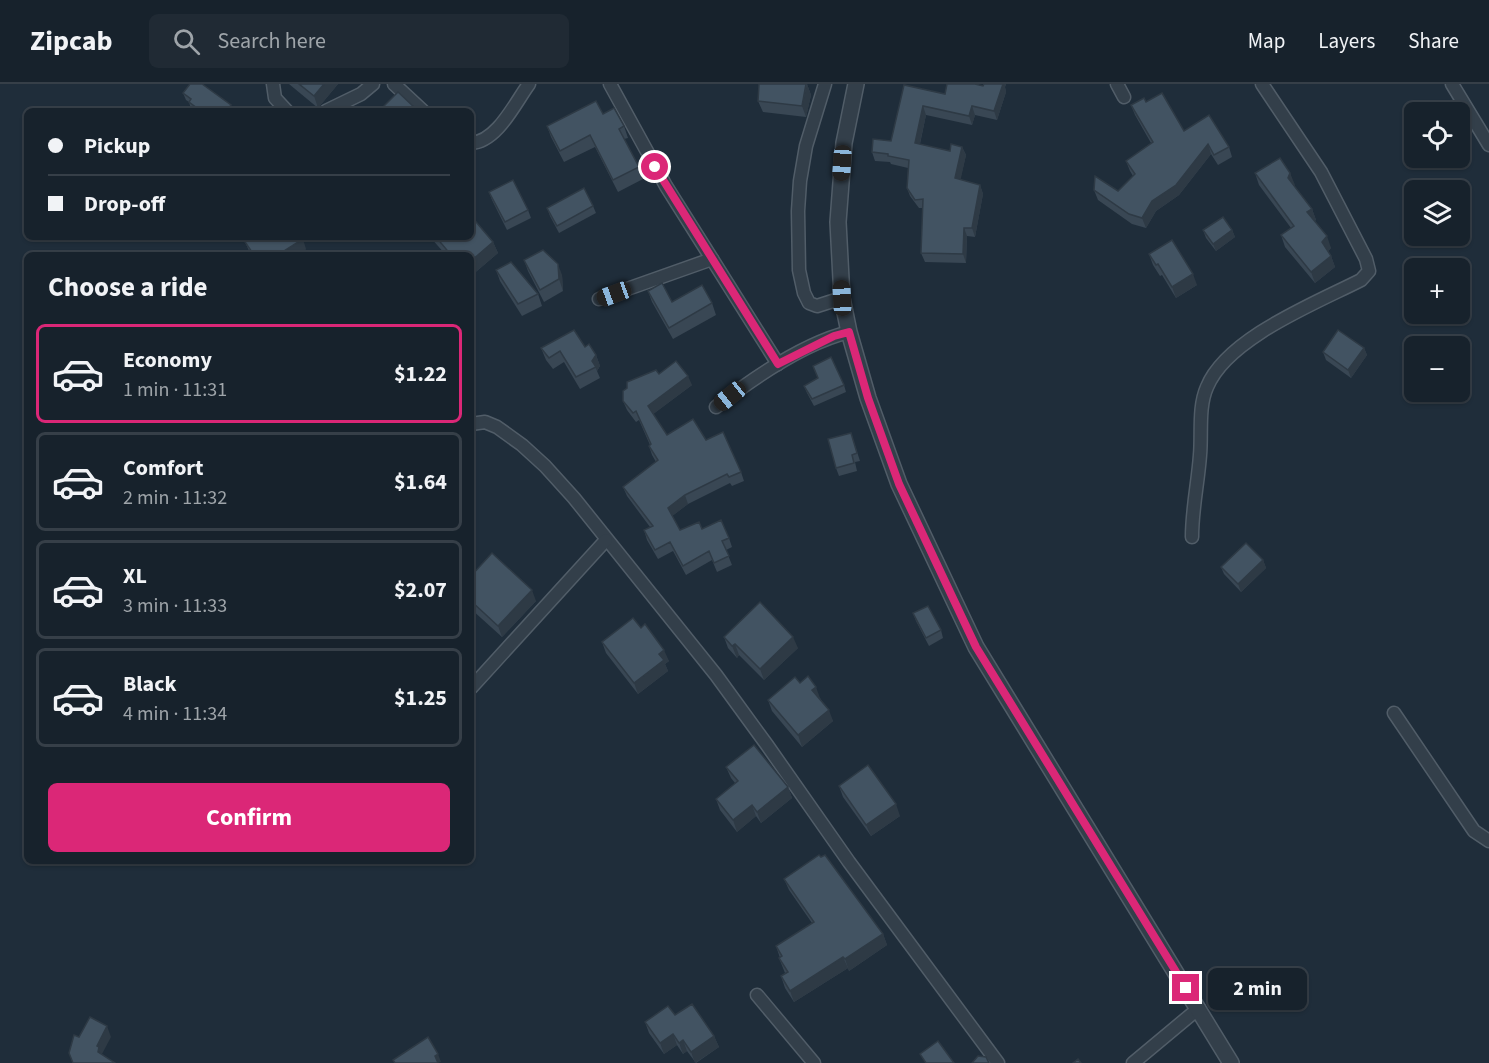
<!DOCTYPE html>
<html lang="en">
<head>
<meta charset="utf-8">
<style>
  :root { --surface:#17222c; --page:#202a34; --text:#f1f3f6; --muted:#9ea4a9; --line:#363f48; --accent:#db2777 }
  body { margin:0; font-family:"Source Sans 3",sans-serif; background:var(--page); color:var(--text); height:100vh; display:flex; flex-direction:column; font-size:22px; white-space:nowrap }
  * { box-sizing:border-box; margin:0 }
  p { font-size:20px; color:var(--muted) }
  .icon { flex:none; width:33px; height:33px; fill:none; stroke:currentColor; stroke-width:2; stroke-linecap:round; stroke-linejoin:round }
  .map { position:relative; flex:1; overflow:hidden }
  .details { position:absolute; left:24px; top:168px; width:450px; height:612px; display:flex; flex-direction:column; background:var(--surface); border-radius:9px; box-shadow:0 2px 4px #0004,0 0 0 2px var(--line) }
  .details>* { flex:none }
  .banner { position:absolute; left:24px; top:24px; width:450px; height:132px; border-radius:9px; box-shadow:0 2px 4px #0004,0 0 0 2px var(--line); display:grid; align-content:center; height:132px; padding:0 24px; background:var(--surface) }
  .tools { position:absolute; left:1404px; top:18px; display:grid; gap:12px }
  .tools a { display:grid; place-items:center; width:66px; height:66px; border-radius:9px; background:var(--surface); box-shadow:0 2px 4px #0004,0 0 0 2px var(--line); font-size:30px }
  .end { position:absolute; width:27px; height:27px; margin:-14px; border:8px solid #db2777; background:#fff; box-shadow:0 0 0 3px #fff }
  .from { border-radius:50% }
  .bubble { position:absolute; height:42px; border-radius:9px; background:var(--surface); box-shadow:0 2px 4px #0004,0 0 0 2px var(--line); font-size:20px; font-weight:700; line-height:42px; text-align:center }
  .car { position:absolute; width:18px; height:36px; margin:-18px -9px; border-radius:8px; box-shadow:0 0 4px 2px #0007; background:linear-gradient(#222 24%,#8ab4d8 0 40%,#222 0 76%,#8ab4d8 0 86%,#222 0) }
  .banner b { display:flex; align-items:center; gap:21px; height:57px; font-size:22px }
  .banner b+b { border-top:2px solid var(--line) }
  .banner i { width:15px; height:15px; background:var(--text) }
  ul { padding:0; list-style:none }
  li { display:flex; align-items:center; gap:18px; height:99px; margin:0 12px 9px; padding:0 12px; border:3px solid var(--line); border-radius:9px }
  li div { flex:1 }
  li b { display:block; font-size:22px }
  li em { font-style:normal; font-weight:700 }
  li.on { border-color:var(--accent) }
  li>.icon { width:54px; height:54px; stroke-width:1.5 }
  h2 { padding:0 24px; font-size:27px; line-height:72px }
  .button { display:flex; gap:12px; margin-top:auto; padding:12px 24px }
  .button a { flex:1; height:69px; border-radius:9px; background:var(--accent); color:#fff; font-size:24px; font-weight:700; line-height:69px; text-align:center }
  header { display:flex; align-items:center; gap:36px; box-sizing:border-box; height:84px; padding:0 30px; background:var(--surface); border-bottom:2px solid var(--line) }
  header strong { font-size:28px }
  nav { display:flex; gap:33px; margin-inline-start:auto; font-size:21px }
  .search { width:420px; height:54px; background:var(--page); display:flex; align-items:center; gap:15px; box-sizing:border-box; padding:0 21px; border-radius:9px; color:var(--muted); font-size:22px }
  .map>svg:first-child { display:block }
  .lines { fill:none; stroke-linecap:round; stroke-linejoin:round }
  .minor-casing { stroke:#515d68; stroke-width:15 }
  .tertiary-casing { stroke:#515d68; stroke-width:18 }
  .minor { stroke:#333f4a; stroke-width:12 }
  .tertiary { stroke:#333f4a; stroke-width:15 }
  .wall { fill:#394754 }
  .shaded-wall { fill:#2e3a45 }
  .building { fill:#425362; stroke:#2e3a45; stroke-width:1.5 }
  .route { stroke:#db2777; stroke-width:8 }
</style>
</head>
<body>
<header>
<strong>Zipcab</strong>
<div class="search"><svg class="icon" aria-label="search" viewBox="0 0 24 24"><circle cx="10" cy="10" r="6"/><path d="M15 15l6 6"/></svg>Search here</div>
<nav><a>Map</a><a>Layers</a><a>Share</a></nav>
</header>
<div class="map">
<svg width="1489" height="979" viewBox="0 0 1489 979">
  <rect width="100%" height="100%" fill="#1f2d3a"/>
  <g class="lines">
    <g class="minor-casing">
      <g id="minor">
        <path d="M273 0 275 14 287 27"/>
        <path d="M394 0 423 27"/>
        <path d="M825 0 806 62 800 97 798 127 799 186 804 209 809 219 817 222 842 214"/>
        <path d="M1117 0 1124 13"/>
        <path d="M1452 0 1489 61"/>
        <path d="M326 27 361 10 373 0"/>
        <path d="M471 59C497 58 515 19 529 0"/>
        <path d="M712 175 778 280"/>
        <path d="M599 215 712 175 666 102 610 0"/>
        <path d="M716 323C752 295 804 259 849 248"/>
        <path d="M471 340 485 338 497 343 522 361 545 382 574 414 716 591 767 661 849 778 998 979"/>
        <path d="M1192 453C1192 425 1198 399 1200 371 1202 350 1198 323 1207 303 1227 254 1316 219 1361 196L1369 187 1366 175 1321 88 1262 0"/>
        <path d="M471 604 606 456"/>
        <path d="M1394 629 1474 747 1489 757"/>
        <path d="M757 911 814 979"/>
        <path d="M1133 979 1199 924"/>
      </g>
    </g>
    <g class="tertiary-casing">
      <path id="tertiary" d="M856 0 844 59 838 138 842 214 849 248 868 314 899 400 976 563 1231 979"/>
    </g>
    <use href="#minor" class="minor"/>
    <use href="#tertiary" class="tertiary"/>
  </g>
  <g class="wall">
    <path d="M289 0H338L318 24Z"/>
    <path d="M807 0 811 11 806 33 763 28 758 17Z"/>
    <path d="M984 0H1006L1005 3 1006 8 997 36 975 31 972 41 926 31 920 60 950 67 962 63 966 71 960 96 980 101 983 110 975 153 967 152 966 179 925 178 921 169 923 124H919L910 112 907 104 908 84 891 80 890 78 875 77 872 68 891 57 904 1 945 10 983 2Z"/>
    <path d="M183 9 233 27H194L191 25 189 18 186 16Z"/>
    <path d="M1146 18 1184 47 1229 63 1232 73 1218 81 1211 70 1179 111 1156 127 1146 144 1132 140 1098 116 1094 106 1118 107 1133 92 1130 87 1126 77 1151 59 1135 31 1131 21Z"/>
    <path d="M603 30 624 42 628 54 624 55 639 83 643 95 618 108 595 63 564 78 551 53 547 42Z"/>
    <path d="M1255 89H1290L1294 102 1312 125 1316 136 1314 137 1331 164 1328 167 1331 172 1335 183 1315 199 1285 163 1281 151 1291 144 1259 101Z"/>
    <path d="M489 108 528 126 531 134 507 146 492 116Z"/>
    <path d="M593 122 596 129 559 149 550 132 547 124Z"/>
    <path d="M1203 146H1232L1235 153 1216 167 1206 154Z"/>
    <path d="M430 153H471L493 158 498 169 471 192V171H446Z"/>
    <path d="M245 158 306 165 298 171H251Z"/>
    <path d="M1149 170 1197 201 1176 214 1162 191 1160 192 1153 181Z"/>
    <path d="M524 176 562 191 563 207 544 218 528 187Z"/>
    <path d="M496 186 538 210 542 222 522 232 500 197Z"/>
    <path d="M648 207 672 218 712 219 716 231 673 255 652 218Z"/>
    <path d="M585 263 596 271 600 282 597 287 600 294 580 305 564 278 553 285 546 276 541 264Z"/>
    <path d="M1364 264 1367 271 1351 294 1326 276 1323 268Z"/>
    <path d="M813 282 844 301 846 308 814 322 807 309 804 302 818 295Z"/>
    <path d="M659 290 692 301 653 330 667 351 706 356 741 388 744 397 732 402 730 399 688 420 672 432 680 446 702 445 729 454 732 463 726 466 732 481 717 488 712 476 686 491 673 467 658 475 647 456 644 446 650 443 627 412 623 403 656 378 652 371 649 362 650 361 639 336 636 338 627 326 623 317Z"/>
    <path d="M851 349 860 377 855 378 857 387 839 392 836 384Z"/>
    <path d="M1263 476 1266 484 1241 508 1224 490 1221 483Z"/>
    <path d="M471 492 536 517 502 553 471 525Z"/>
    <path d="M913 529 941 546 943 554 929 562 916 537Z"/>
    <path d="M641 544 669 577 665 580 668 587 638 610 606 569 602 558Z"/>
    <path d="M724 553 798 564 764 596 739 571 737 574 728 564Z"/>
    <path d="M800 599 820 614 833 637 802 663 772 627 768 616Z"/>
    <path d="M726 683 788 703 792 714 761 739 756 732 737 748 720 726 716 715 735 699 731 694Z"/>
    <path d="M839 702 900 732 871 752 843 713Z"/>
    <path d="M784 795 883 850 887 861 849 887 848 884 794 918 785 904 781 892 785 889 779 874H780L776 862 812 839 789 806Z"/>
    <path d="M675 931 714 952 719 963 696 979 687 967 683 970 677 961 664 970 649 949 645 938Z"/>
  </g>
  <g class="shaded-wall">
    <path d="M324 0H338L318 24 314 12Z"/>
    <path d="M807 0 811 11 806 33 802 22Z"/>
    <path d="M1000 0H1006L1005 3 1006 8 997 36 994 27Z"/>
    <path d="M231 21 233 27H227Z"/>
    <path d="M923 22 926 31 918 68 915 59Z"/>
    <path d="M972 22 975 31 972 41 969 32Z"/>
    <path d="M1208 60 1211 70 1179 111 1156 127 1146 144 1142 134 1152 117Z"/>
    <path d="M962 63 966 71 959 103 955 94Z"/>
    <path d="M1290 89 1295 101 1292 105 1288 94Z"/>
    <path d="M980 101 983 110 975 153 972 144Z"/>
    <path d="M1312 125 1316 136 1311 140 1307 128Z"/>
    <path d="M964 144 967 152 966 179 963 170Z"/>
    <path d="M1232 146 1235 153 1216 167 1213 160Z"/>
    <path d="M1327 152 1331 164 1326 169 1322 158Z"/>
    <path d="M303 155 306 165 298 171H286L284 167Z"/>
    <path d="M493 158 498 169 471 192V177Z"/>
    <path d="M1331 172 1335 183 1315 199 1311 188Z"/>
    <path d="M558 180 562 191 563 207 559 195Z"/>
    <path d="M1193 190 1197 201 1176 214 1172 203Z"/>
    <path d="M1364 264 1367 271 1351 294 1348 286Z"/>
    <path d="M596 271 600 282 597 287 592 277Z"/>
    <path d="M688 292 692 301 652 331 648 322Z"/>
    <path d="M685 411 688 420 671 433 668 424Z"/>
    <path d="M1263 476 1266 484 1241 508 1238 500Z"/>
    <path d="M532 506 536 517 502 553 498 542Z"/>
    <path d="M793 553 798 564 764 596 760 585Z"/>
    <path d="M735 560 739 571 737 574 732 562Z"/>
    <path d="M664 566 669 577 665 580 668 587 638 610 634 599 659 570Z"/>
    <path d="M816 603 820 614 817 617 812 606Z"/>
    <path d="M829 626 833 637 802 663 798 651Z"/>
    <path d="M788 703 792 714 761 739 757 728Z"/>
    <path d="M896 720 900 732 871 752 866 741Z"/>
    <path d="M752 721 756 732 737 748 733 736Z"/>
    <path d="M883 850 887 861 849 887 845 875Z"/>
    <path d="M843 873 848 884 794 918 790 907Z"/>
    <path d="M107 942 111 953 102 970 103 973 98 968 97 962Z"/>
    <path d="M673 950 677 961 664 970 660 959Z"/>
    <path d="M714 952 719 963 695 979 691 968Z"/>
    <path d="M683 956 687 967 683 970 679 959Z"/>
    <path d="M438 970 441 978 437 979 435 972Z"/>
  </g>
  <g class="building">
    <path d="M190 0H202L231 21 227 27H201L189 18 191 15 183 9Z"/>
    <path d="M299 0H324L314 12Z"/>
    <path d="M759 0H806L802 22 758 17Z"/>
    <path d="M947 0H975L983 2 984 0H1003L994 27 972 22 969 32 923 22 915 59 950 67 951 60 962 63 955 94 980 101 972 144H964L963 170 921 169 923 115 915 116 907 104 909 76 888 72V70L872 68 873 55 891 57 904 1 945 10Z"/>
    <path d="M398 8 414 23 423 24 426 27H380V26Z"/>
    <path d="M1162 9 1184 47 1209 31 1229 63 1214 71 1208 60 1176 101 1152 117 1142 134 1129 130 1094 106 1095 92 1118 107 1135 90 1126 77 1153 58 1131 21 1144 14 1146 18Z"/>
    <path d="M596 17 603 30 614 24 624 42 619 45 639 83 613 96 590 51 560 67 547 42Z"/>
    <path d="M1280 74 1290 89 1288 94 1312 125 1307 128 1327 152 1322 158 1331 172 1311 188 1281 151 1294 142 1255 89Z"/>
    <path d="M513 96 528 126 505 138 489 108Z"/>
    <path d="M584 104 593 122 557 142 547 124Z"/>
    <path d="M471 132 493 158 471 177V171H451L436 153H471Z"/>
    <path d="M1223 133 1232 146 1213 160 1203 146Z"/>
    <path d="M253 153H301L303 155 284 167 287 171H254L245 158Z"/>
    <path d="M1172 156 1193 190 1172 203 1158 180 1156 181 1149 170Z"/>
    <path d="M543 166 558 180 559 195 540 206 524 176Z"/>
    <path d="M511 178 538 210 518 220 496 186Z"/>
    <path d="M662 199 672 218 702 201 712 219 669 244 648 207Z"/>
    <path d="M574 246 585 263 589 260 596 271 592 277 596 283 576 293 560 267 549 274 541 264Z"/>
    <path d="M1338 246 1364 264 1348 286 1323 268Z"/>
    <path d="M831 273 844 301 812 315 804 302 818 294 813 282Z"/>
    <path d="M676 277 688 292 648 322 667 351 693 335 706 356 723 348 741 388 729 393 727 390 685 411 668 424 680 446 699 438 702 445 721 436 729 454 722 457 729 472 714 479 709 467 683 482 670 458 655 466 644 446 653 442 623 403 658 376 649 362 651 360 636 327 633 329 623 317V307L627 304V298L656 286 659 290Z"/>
    <path d="M851 349 857 369 852 371 854 379 836 384 828 355Z"/>
    <path d="M1246 459 1263 476 1238 500 1221 483Z"/>
    <path d="M492 469 532 506 498 542 471 517V492Z"/>
    <path d="M760 518 793 553 760 585 735 560 732 562 724 553Z"/>
    <path d="M928 522 941 546 926 554 913 529Z"/>
    <path d="M633 534 641 544 645 540 664 566 659 570 664 576 634 599 602 558Z"/>
    <path d="M808 592 816 603 812 606 829 626 798 651 768 616 795 593 800 599Z"/>
    <path d="M754 661 788 703 757 728 752 721 733 736 716 715 738 697 726 683Z"/>
    <path d="M868 681 896 720 866 741 839 702Z"/>
    <path d="M819 771 821 773 825 771 883 850 845 875 843 873 790 907 781 892 788 888 779 874 782 872 776 862 814 838 784 795Z"/>
    <path d="M692 920 714 952 691 968 683 956 679 959 673 950 660 959 645 938 668 922 675 931Z"/>
    <path d="M90 933 107 942 97 962 99 963 98 968 115 979H73L69 969 74 951 79 953Z"/>
    <path d="M428 953 438 970 435 972 438 979H395L393 976Z"/>
    <path d="M938 957 954 979H926L920 970Z"/>
    <path d="M978 972 986 973 989 979H972Z"/>
    <path d="M1078 975 1081 979H1073Z"/>
  </g>
  <g class="lines">
    <path class="route" d="M655 83 778 280 834 252 849 248 868 314 899 400 976 563 1186 904"/>
  </g>
</svg>
<div class="tools">
<a><svg class="icon" aria-label="locate" viewBox="0 0 24 24"><circle cx="12" cy="12" r="6"/><path d="M12 2v4M12 18v4M2 12h4M18 12h4"/></svg></a>
<a><svg class="icon" aria-label="layers" viewBox="0 0 24 24"><path d="M12 4l9 5-9 5-9-5zM3 14l9 5 9-5"/></svg></a>
<a>+</a>
<a>−</a>
</div>
<i class="end from" style="left:655px;top:83px"></i>
<i class="end" style="left:1186px;top:904px"></i>
<div class="bubble" style="left:1208px;top:884px;width:99px">2 min</div>
<i class="car" style="left:842px;top:79px;rotate:184deg"></i>
<i class="car" style="left:614px;top:210px;rotate:250deg"></i>
<i class="car" style="left:842px;top:214px;rotate:357deg"></i>
<i class="car" style="left:730px;top:312px;rotate:231deg"></i>
<div class="banner">
<b><i class="from"></i>Pickup</b>
<b><i></i>Drop-off</b>
</div>
<section class="details">
<h2>Choose a ride</h2>
<ul>
<li class="on"><svg class="icon" aria-label="car" viewBox="0 0 24 24"><path d="M5 17H2v-5l4-1 3-4h7l3 4 3 1v5h-3M9 17h6M6 11h13"/><circle cx="7" cy="17" r="2"/><circle cx="17" cy="17" r="2"/></svg><div><b>Economy</b><p>1 min · 11:31</p></div><em>$1.22</em></li>
<li><svg class="icon" aria-label="car" viewBox="0 0 24 24"><path d="M5 17H2v-5l4-1 3-4h7l3 4 3 1v5h-3M9 17h6M6 11h13"/><circle cx="7" cy="17" r="2"/><circle cx="17" cy="17" r="2"/></svg><div><b>Comfort</b><p>2 min · 11:32</p></div><em>$1.64</em></li>
<li><svg class="icon" aria-label="car" viewBox="0 0 24 24"><path d="M5 17H2v-5l4-1 3-4h7l3 4 3 1v5h-3M9 17h6M6 11h13"/><circle cx="7" cy="17" r="2"/><circle cx="17" cy="17" r="2"/></svg><div><b>XL</b><p>3 min · 11:33</p></div><em>$2.07</em></li>
<li><svg class="icon" aria-label="car" viewBox="0 0 24 24"><path d="M5 17H2v-5l4-1 3-4h7l3 4 3 1v5h-3M9 17h6M6 11h13"/><circle cx="7" cy="17" r="2"/><circle cx="17" cy="17" r="2"/></svg><div><b>Black</b><p>4 min · 11:34</p></div><em>$1.25</em></li>
</ul>
<div class="button"><a>Confirm</a></div>
</section>
</div>
</body>
</html>
